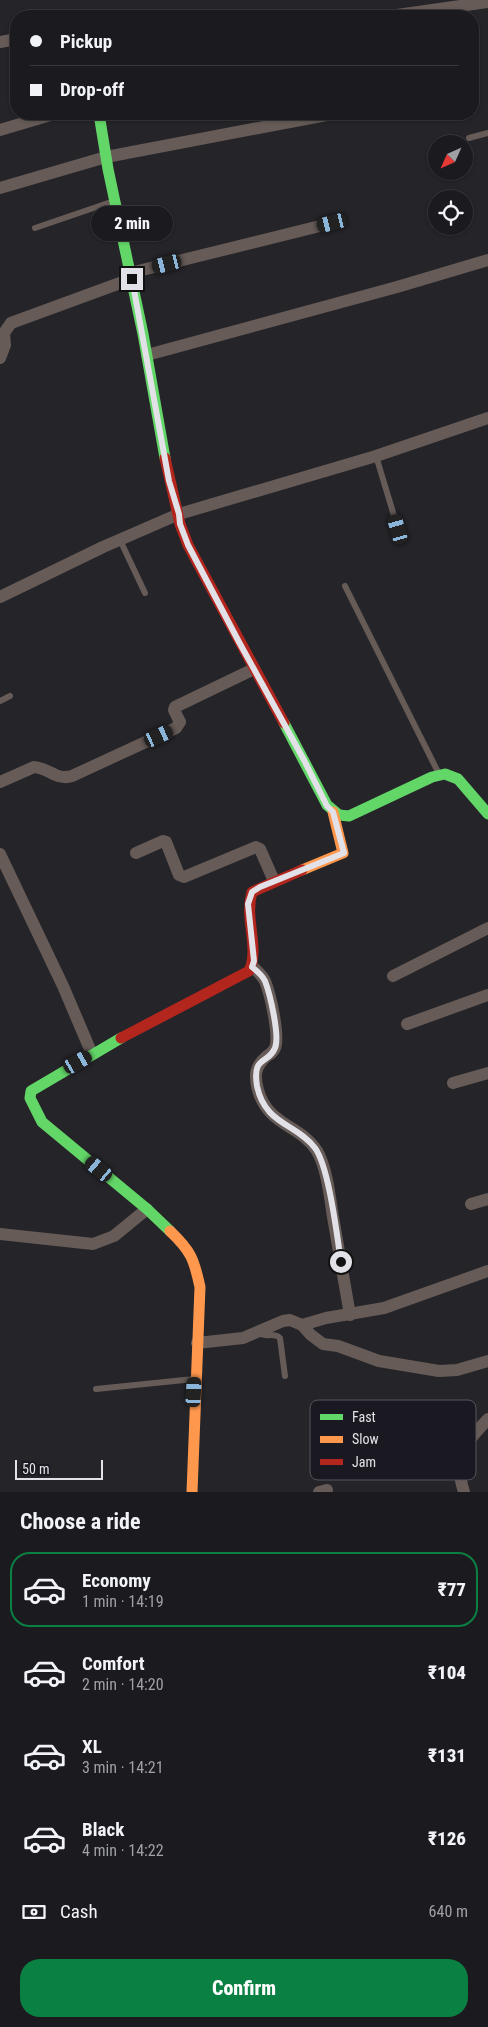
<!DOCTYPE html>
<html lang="en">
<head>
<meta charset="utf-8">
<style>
  :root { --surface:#1b1b1f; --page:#242428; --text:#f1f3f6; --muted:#a0a1a4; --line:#39393d; --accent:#0b8043 }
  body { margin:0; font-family:"Roboto Condensed",sans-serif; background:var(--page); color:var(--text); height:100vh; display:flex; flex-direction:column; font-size:19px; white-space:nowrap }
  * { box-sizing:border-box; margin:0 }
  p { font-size:16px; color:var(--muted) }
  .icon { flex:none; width:28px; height:28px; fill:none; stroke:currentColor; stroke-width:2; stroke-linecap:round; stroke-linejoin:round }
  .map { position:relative; height:1492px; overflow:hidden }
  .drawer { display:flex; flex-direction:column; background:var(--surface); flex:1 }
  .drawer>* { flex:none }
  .hud { position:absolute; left:10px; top:10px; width:469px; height:110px; border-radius:20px; box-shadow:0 1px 4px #0004,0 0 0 1px var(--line); display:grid; align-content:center; height:110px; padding:0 20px; background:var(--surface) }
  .needle { width:32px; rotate:225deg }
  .controls { position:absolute; left:428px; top:135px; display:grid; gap:10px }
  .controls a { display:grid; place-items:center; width:45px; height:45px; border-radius:50%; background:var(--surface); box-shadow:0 1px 4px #0004,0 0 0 1px var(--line); font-size:25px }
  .scale { position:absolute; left:15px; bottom:12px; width:88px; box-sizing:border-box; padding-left:5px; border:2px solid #e2e1e7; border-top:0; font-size:14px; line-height:18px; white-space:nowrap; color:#e2e1e7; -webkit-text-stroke:4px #1a1921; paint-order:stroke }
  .end { position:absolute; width:22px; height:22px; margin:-11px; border:6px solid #e2e1e7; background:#111; box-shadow:0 0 0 2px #111 }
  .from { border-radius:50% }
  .bubble { position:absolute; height:35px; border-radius:18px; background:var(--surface); box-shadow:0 1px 4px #0004,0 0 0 1px var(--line); font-size:16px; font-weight:800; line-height:35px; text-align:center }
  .car { position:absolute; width:15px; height:30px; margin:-15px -8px; border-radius:6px; box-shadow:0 0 4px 1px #0007; background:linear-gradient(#222 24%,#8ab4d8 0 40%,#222 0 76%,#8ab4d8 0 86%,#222 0) }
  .hud b { display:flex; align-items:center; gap:18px; height:48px; font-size:19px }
  .hud b+b { border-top:1px solid var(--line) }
  .hud i { width:12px; height:12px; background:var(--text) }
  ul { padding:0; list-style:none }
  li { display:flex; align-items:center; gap:15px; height:75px; margin:0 10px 8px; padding:0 10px; border:2px solid transparent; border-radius:20px }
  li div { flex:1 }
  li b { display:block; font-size:19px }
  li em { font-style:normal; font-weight:800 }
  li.selected { border-color:var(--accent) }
  li>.icon { width:45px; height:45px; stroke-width:1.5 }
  h2 { padding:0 20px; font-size:22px; line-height:60px }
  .pay { display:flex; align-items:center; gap:12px; height:55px; padding:0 20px; font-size:19px }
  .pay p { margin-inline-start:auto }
  .button { display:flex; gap:10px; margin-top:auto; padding:10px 20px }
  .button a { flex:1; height:58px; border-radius:20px; background:var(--accent); color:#fff; font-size:20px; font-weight:800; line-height:58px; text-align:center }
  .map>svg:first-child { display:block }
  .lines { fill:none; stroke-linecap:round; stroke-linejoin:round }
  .lane { stroke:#665b57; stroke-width:6 }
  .street { stroke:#665b57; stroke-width:12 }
  .fast { stroke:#63d668; stroke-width:11 }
  .slow { stroke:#ff974d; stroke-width:11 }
  .jam { stroke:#b3261e; stroke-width:11 }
  .route { stroke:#e2e1e7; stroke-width:6 }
  .key { fill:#1a1921; stroke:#56555c; stroke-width:1 }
  .key-label { font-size:14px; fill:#e2e1e7 }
</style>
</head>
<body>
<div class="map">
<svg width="488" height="1492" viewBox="0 0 488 1492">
  <rect width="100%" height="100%" fill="#242429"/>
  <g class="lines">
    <g class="lane">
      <path d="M469 138 488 133"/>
      <path d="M35 228 114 201"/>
      <path d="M376 456 398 529"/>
      <path d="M120 540 145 593"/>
      <path d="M345 586 439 774"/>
      <path d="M0 701 10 696"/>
      <path d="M259 1333C266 1338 274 1332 280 1338L285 1376"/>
      <path d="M96 1389 194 1379"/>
    </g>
    <g class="street">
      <path d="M390 16 488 2"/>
      <path d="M0 42 16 39"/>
      <path d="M0 130 54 114"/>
      <path d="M0 188 106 157 332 114"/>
      <path d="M130 273 332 223"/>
      <path d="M147 355 397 287 488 260"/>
      <path d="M0 358 5 345 4 333 11 323 131 279"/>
      <path d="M0 597 103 547 179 514 376 456 488 418"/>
      <path d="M0 782 34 767C49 768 57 781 72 776L176 728 180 722 174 710 175 707 254 669"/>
      <path d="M136 853 163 841 166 842 179 875 184 877 256 847 260 849 274 881"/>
      <path d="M0 854 63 986 92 1054"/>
      <path d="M253 967C257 971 262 975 265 981 270 993 280 1036 275 1048 273 1052 271 1054 267 1056 255 1066 254 1075 258 1090 268 1126 301 1125 317 1151 327 1168 330 1198 333 1217 339 1250 344 1282 350 1315"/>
      <path d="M393 976 488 928"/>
      <path d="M407 1024 488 995"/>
      <path d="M453 1083 488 1073"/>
      <path d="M471 1204 488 1199"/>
      <path d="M0 1234 93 1244 114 1236 147 1209"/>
      <path d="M302 1325 326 1318 384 1308 488 1271"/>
      <path d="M197 1343 243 1338 283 1321 290 1320 302 1325 311 1335 323 1344 338 1346 379 1361 439 1371 457 1370 488 1361"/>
      <path d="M319 1492 327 1490"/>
      <path d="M464 1492C452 1454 464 1446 488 1419"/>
    </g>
    <g class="fast">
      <path d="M99 114 108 169 143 334 165 458"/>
      <path d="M284 723 327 805 339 815 349 816 432 777 445 774 458 779 488 814"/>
      <path d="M121 1038 31 1091 30 1098 42 1122 147 1209 170 1231"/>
    </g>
    <g class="slow">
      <path d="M302 870 343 853 333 812"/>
      <path d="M170 1231C191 1251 194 1259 200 1287L192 1492"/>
    </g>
    <g class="jam">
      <path d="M165 458 180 524 188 545 284 723"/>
      <path d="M121 1038 249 971C260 948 244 919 252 892L302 870"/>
    </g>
  </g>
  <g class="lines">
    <path class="route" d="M132 279 169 481 179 514 180 524 188 545 239 642 304 760 327 806 333 812 344 853 260 887 252 892 248 904 254 961 252 967C257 971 262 975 265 981 270 994 280 1036 275 1048 268 1065 252 1055 257 1086 265 1125 296 1123 315 1148 329 1167 337 1236 341 1262"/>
  </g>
  <rect x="310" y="1400" width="166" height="80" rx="8" class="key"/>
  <rect x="320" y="1414" width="23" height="6" fill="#63d668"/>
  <rect x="320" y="1436" width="23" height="7" fill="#ff974d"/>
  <rect x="320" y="1459" width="23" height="6" fill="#b3261e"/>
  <g class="key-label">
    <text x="352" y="1422">Fast</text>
    <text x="352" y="1444">Slow</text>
    <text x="352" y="1467">Jam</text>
  </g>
</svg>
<div class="controls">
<a><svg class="needle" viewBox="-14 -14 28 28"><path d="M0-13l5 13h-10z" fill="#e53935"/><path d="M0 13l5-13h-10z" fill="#a0a1a4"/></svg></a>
<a><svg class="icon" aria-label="locate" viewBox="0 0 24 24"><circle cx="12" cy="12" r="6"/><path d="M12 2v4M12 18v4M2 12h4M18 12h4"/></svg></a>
</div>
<div class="scale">50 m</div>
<i class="end from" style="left:341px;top:1262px"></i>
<i class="end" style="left:132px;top:279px"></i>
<div class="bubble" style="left:91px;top:206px;width:82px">2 min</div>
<i class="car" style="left:332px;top:223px;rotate:256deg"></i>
<i class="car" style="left:167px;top:264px;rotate:256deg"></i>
<i class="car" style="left:398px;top:529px;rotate:344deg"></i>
<i class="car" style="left:159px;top:736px;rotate:65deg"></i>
<i class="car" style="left:78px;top:1062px;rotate:60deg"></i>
<i class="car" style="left:99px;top:1169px;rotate:310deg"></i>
<i class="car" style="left:194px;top:1392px;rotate:3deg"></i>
<div class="hud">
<b><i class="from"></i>Pickup</b>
<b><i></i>Drop-off</b>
</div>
</div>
<section class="drawer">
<h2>Choose a ride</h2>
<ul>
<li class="selected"><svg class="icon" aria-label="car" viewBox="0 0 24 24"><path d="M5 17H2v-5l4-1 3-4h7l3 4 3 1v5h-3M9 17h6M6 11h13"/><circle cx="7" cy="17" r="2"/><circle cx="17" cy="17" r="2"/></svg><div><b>Economy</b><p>1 min · 14:19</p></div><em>₹77</em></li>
<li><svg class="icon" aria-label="car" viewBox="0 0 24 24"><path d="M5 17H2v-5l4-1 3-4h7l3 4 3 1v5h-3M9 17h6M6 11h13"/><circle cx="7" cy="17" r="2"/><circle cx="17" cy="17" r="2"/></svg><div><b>Comfort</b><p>2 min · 14:20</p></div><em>₹104</em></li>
<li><svg class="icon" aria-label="car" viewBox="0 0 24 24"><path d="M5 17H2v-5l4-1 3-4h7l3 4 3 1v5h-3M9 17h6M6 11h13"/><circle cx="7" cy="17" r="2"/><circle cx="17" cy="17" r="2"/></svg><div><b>XL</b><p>3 min · 14:21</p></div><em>₹131</em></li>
<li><svg class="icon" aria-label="car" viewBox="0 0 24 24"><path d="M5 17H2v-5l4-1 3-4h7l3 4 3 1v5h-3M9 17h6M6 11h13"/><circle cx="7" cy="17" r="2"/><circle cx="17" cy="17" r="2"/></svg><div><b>Black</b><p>4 min · 14:22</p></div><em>₹126</em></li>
</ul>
<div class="pay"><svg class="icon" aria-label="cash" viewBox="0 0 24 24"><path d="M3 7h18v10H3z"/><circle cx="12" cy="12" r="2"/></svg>Cash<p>640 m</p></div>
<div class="button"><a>Confirm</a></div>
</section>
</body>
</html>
